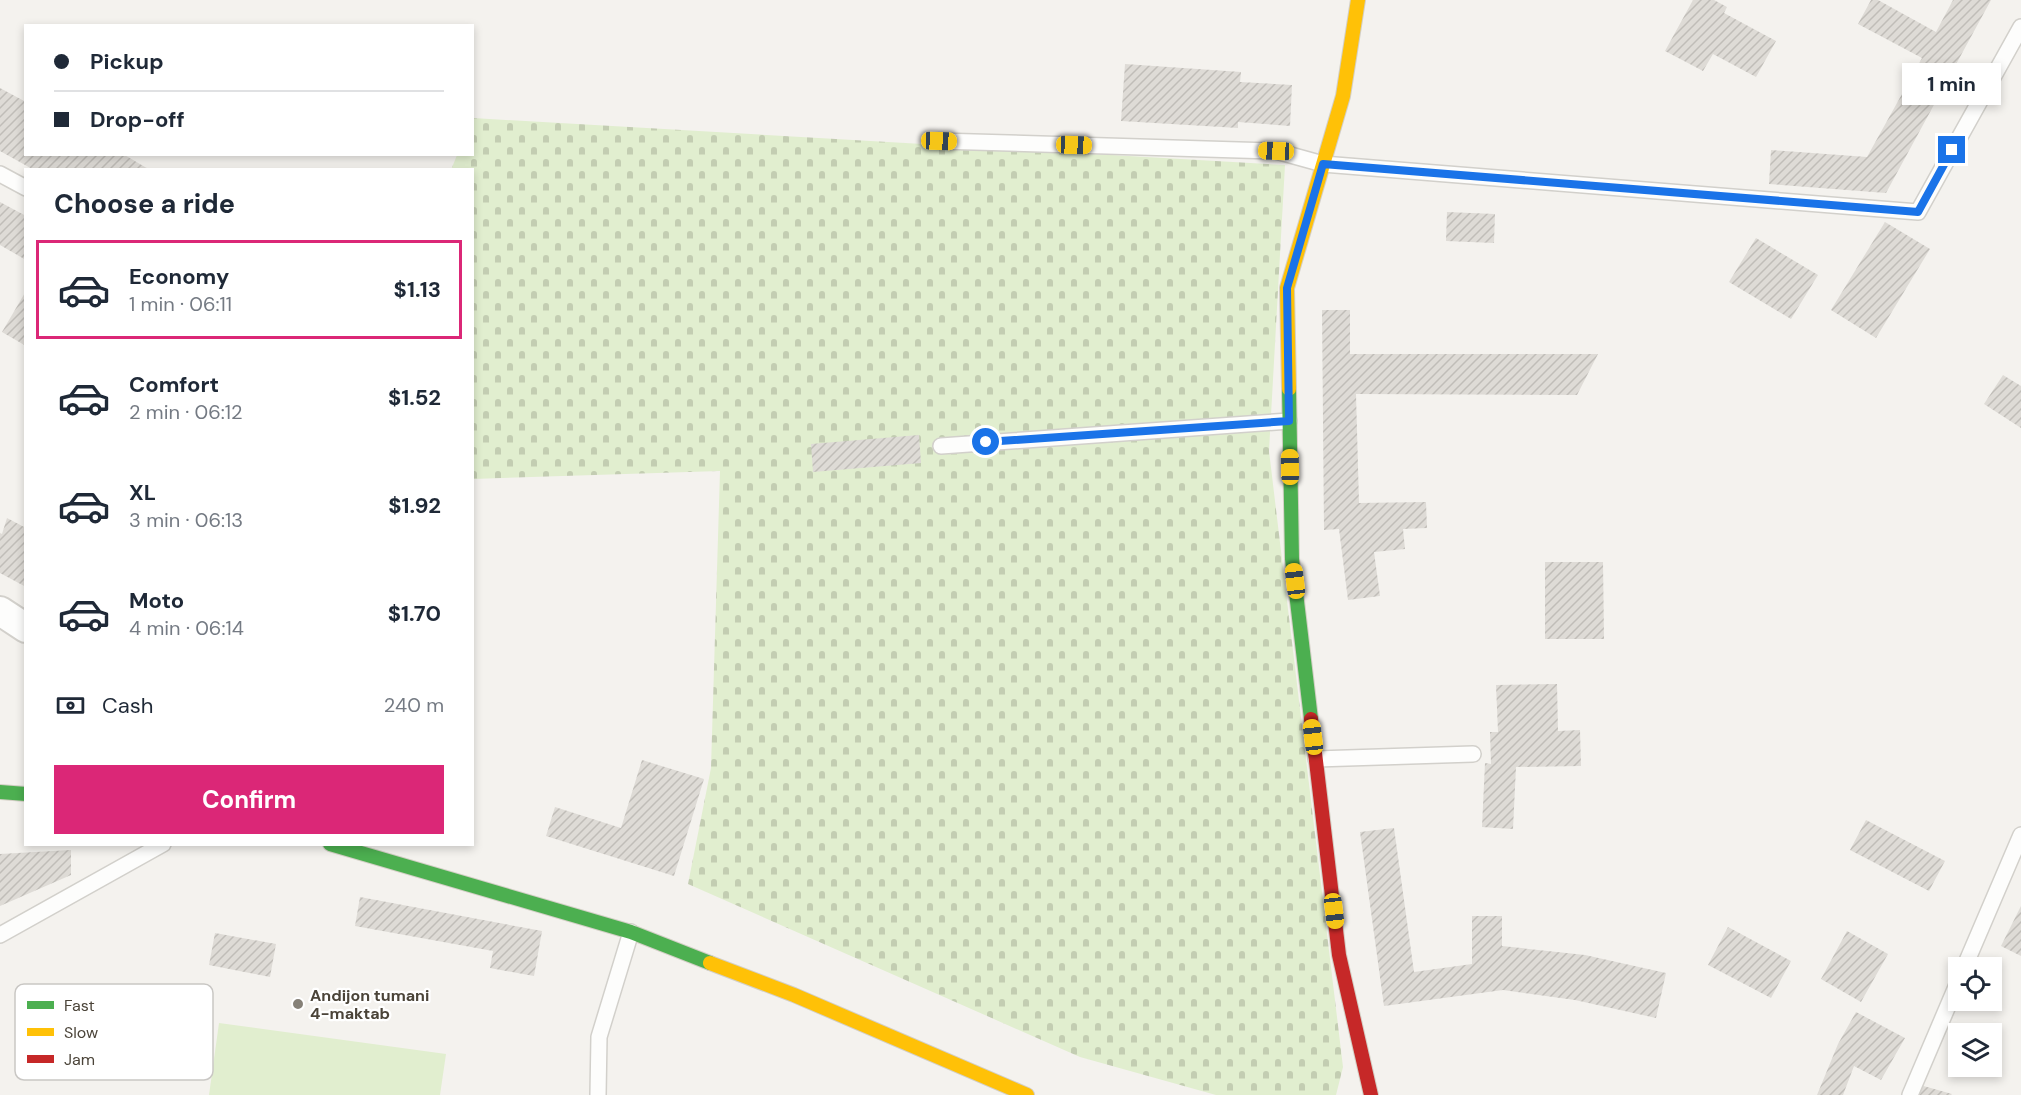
<!DOCTYPE html>
<html lang="en">
<head>
<meta charset="utf-8">
<style>
  :root { --surface:#fff; --page:#f6f6f7; --text:#1f2937; --muted:#747a83; --line:#e0e1e3; --accent:#db2777 }
  body { margin:0; font-family:"DM Sans",sans-serif; background:var(--page); color:var(--text); height:100vh; display:flex; flex-direction:column; font-size:22px; white-space:nowrap }
  * { box-sizing:border-box; margin:0 }
  p { font-size:20px; color:var(--muted) }
  .icon { flex:none; width:33px; height:33px; fill:none; stroke:currentColor; stroke-width:2; stroke-linecap:round; stroke-linejoin:round }
  .map { position:relative; flex:1; overflow:hidden }
  .panel { position:absolute; left:24px; top:168px; width:450px; height:678px; display:flex; flex-direction:column; background:var(--surface); border-radius:0px; box-shadow:0 3px 9px #0003 }
  .panel>* { flex:none }
  .guide { position:absolute; left:24px; top:24px; width:450px; height:132px; border-radius:0px; box-shadow:0 3px 9px #0003; display:grid; align-content:center; height:132px; padding:0 30px; background:var(--surface) }
  .buttons { position:absolute; left:1948px; top:957px; display:grid; gap:12px }
  .buttons a { display:grid; place-items:center; width:54px; height:54px; border-radius:0px; background:var(--surface); box-shadow:0 3px 9px #0003; font-size:30px }
  .end { position:absolute; width:27px; height:27px; margin:-14px; border:8px solid #1a73e8; background:#fff; box-shadow:0 0 0 3px #fff }
  .from { border-radius:50% }
  .bubble { position:absolute; height:42px; border-radius:0px; background:var(--surface); box-shadow:0 3px 9px #0003; font-size:20px; font-weight:700; line-height:42px; text-align:center }
  .car { position:absolute; width:18px; height:36px; margin:-18px -9px; border-radius:8px; box-shadow:0 0 4px 2px #0007; background:linear-gradient(#f5c518 24%,#345 0 40%,#f5c518 0 76%,#345 0 86%,#f5c518 0) }
  .guide b { display:flex; align-items:center; gap:21px; height:57px; font-size:22px }
  .guide b+b { border-top:2px solid var(--line) }
  .guide i { width:15px; height:15px; background:var(--text) }
  ul { padding:0; list-style:none }
  li { display:flex; align-items:center; gap:18px; height:99px; margin:0 12px 9px; padding:0 18px; border:3px solid transparent; border-radius:0px }
  li div { flex:1 }
  li b { display:block; font-size:22px }
  li em { font-style:normal; font-weight:700 }
  li.on { border-color:var(--accent) }
  li>.icon { width:54px; height:54px; stroke-width:1.5 }
  h2 { padding:0 30px; font-size:27px; line-height:72px }
  .pay { display:flex; align-items:center; gap:15px; height:66px; padding:0 30px; font-size:22px }
  .pay p { margin-inline-start:auto }
  .button { display:flex; gap:12px; margin-top:auto; padding:12px 30px }
  .button a { flex:1; height:69px; border-radius:0px; background:var(--accent); color:#fff; font-size:24px; font-weight:700; line-height:69px; text-align:center }
  .map>svg:first-child { display:block }
  .cemetery { fill:url(#cemetery-stones) }
  .park { fill:#e1eecf }
  .building { fill:url(#building-hatch) }
  .lines { fill:none; stroke-linecap:round; stroke-linejoin:round }
  .lane-casing { stroke:#d2d0cb; stroke-width:18 }
  .street-casing { stroke:#d2d0cb; stroke-width:32 }
  .fast-casing { stroke:#d3cfc5; stroke-width:16 }
  .slow-casing { stroke:#d3cfc5; stroke-width:16 }
  .jam-casing { stroke:#d3cfc5; stroke-width:16 }
  .lane { stroke:#fdfdfc; stroke-width:15 }
  .street { stroke:#fdfdfc; stroke-width:28 }
  .fast { stroke:#4caf50; stroke-width:14 }
  .slow { stroke:#ffc107; stroke-width:14 }
  .jam { stroke:#c62828; stroke-width:14 }
  .route { stroke:#1a73e8; stroke-width:8 }
  .poi-dot { fill:#868178; stroke:#fff; stroke-width:2 }
  .labels { text-anchor:middle; dominant-baseline:central; stroke-width:4.5; stroke-linejoin:round; paint-order:stroke }
  .poi-label { font-size:16px; font-weight:bold; fill:#4b4439; stroke:#fff; text-anchor:start }
  .key { fill:#fff; stroke:#c9c7c4; stroke-width:1.5 }
  .key-label { font-size:16px; fill:#4b4439 }
</style>
</head>
<body>
<div class="map">
<svg width="2021" height="1095" viewBox="0 0 2021 1095">
  <defs>
    <pattern id="cemetery-stones" width="16" height="16" patternUnits="userSpaceOnUse" patternTransform="scale(1.5)"><rect width="16" height="16" fill="#e1eecf"/><path d="M2 7V4a2 2 0 0 1 4 0v3zM10 15v-3a2 2 0 0 1 4 0v3z" fill="#c3cdb2"/></pattern>
    <pattern id="building-hatch" width="6" height="6" patternUnits="userSpaceOnUse" patternTransform="scale(1.5)"><rect width="6" height="6" fill="#dedbd6"/><path d="M-1 1l2-2M0 6l6-6M5 7l2-2" fill="none" stroke="#c0bdb8"/></pattern>
  </defs>
  <rect width="100%" height="100%" fill="#f4f2ee"/>
  <path class="cemetery" d="M473 118 1285 165 1269 451 1343 1067 1336 1095H1216L1080 1057 688 884 711 768 720 471 473 479 472 170H451L457 155 472 154Z"/>
  <path class="park" d="M219 1023 446 1054 440 1095H209Z"/>
  <g class="building">
    <path d="M1693 0H1714L1727 7 1724 13 1776 41 1756 77 1713 54 1703 71 1665 51Z"/>
    <path d="M1871 0H1878L1936 32 1953 0H1991L1886 193 1769 184 1771 150 1867 157 1922 58 1858 24Z"/>
    <path d="M1125 64 1241 72 1240 82 1292 85 1290 126 1238 122V128L1121 121Z"/>
    <path d="M0 88 26 102V154H123L150 170H34L0 151Z"/>
    <path d="M0 202 26 216V260L0 245Z"/>
    <path d="M1447 212 1495 214 1494 243 1446 241Z"/>
    <path d="M1885 222 1930 249 1876 338 1831 310Z"/>
    <path d="M1756 238 1818 275 1791 319 1729 282Z"/>
    <path d="M26 291V346L2 332Z"/>
    <path d="M1322 310H1350V354H1598L1577 395 1356 394 1359 503 1426 502 1427 528 1403 529 1405 549 1374 552 1380 596 1348 600 1339 529 1324 530Z"/>
    <path d="M2003 375 2021 386V428L1984 404Z"/>
    <path d="M919 435 921 463 813 472 811 444Z"/>
    <path d="M7 518 26 528V587L0 573V533L2 534Z"/>
    <path d="M1545 562H1603L1604 639H1545Z"/>
    <path d="M1557 684 1558 731 1580 730 1581 766 1516 767 1513 829 1482 827 1485 763 1491 764 1490 732H1498L1496 685Z"/>
    <path d="M642 760 704 779 674 876 546 836 555 807 621 828Z"/>
    <path d="M1866 820 1945 861 1929 891 1850 850Z"/>
    <path d="M1394 828 1414 972 1472 964V916H1502V946L1585 955 1666 973 1656 1018 1575 1000 1503 990 1384 1006 1360 832Z"/>
    <path d="M71 850V875L0 906V854Z"/>
    <path d="M360 897 542 931 534 976 490 968 493 951 355 926Z"/>
    <path d="M2021 906V956L2001 946Z"/>
    <path d="M1728 927 1791 961 1771 998 1708 965Z"/>
    <path d="M1847 931 1888 954 1861 1002 1821 979Z"/>
    <path d="M215 933 276 944 270 977 209 965Z"/>
    <path d="M1856 1012 1905 1038 1881 1080 1854 1066 1843 1095H1817L1838 1044Z"/>
    <path d="M1920 1085 1952 1094 1951 1095H1917Z"/>
  </g>
  <g class="lines">
    <g class="lane-casing">
      <g id="lane">
        <path d="M939 141 1276 151 1323 164 1918 212 2021 27"/>
        <path d="M0 174 26 188"/>
        <path d="M941 446 1289 421"/>
        <path d="M1316 759 1473 754"/>
        <path d="M0 935 163 844"/>
        <path d="M1964 968 2021 835"/>
        <path d="M598 1095 599 1037 631 932"/>
        <path d="M1910 1095 1959 980"/>
      </g>
    </g>
    <g class="street-casing">
      <path id="street" d="M0 611 26 628"/>
    </g>
    <g class="fast-casing">
      <g id="fast">
        <path d="M1289 389 1292 559 1311 719"/>
        <path d="M0 792 26 794"/>
        <path d="M330 844 631 932 710 963"/>
      </g>
    </g>
    <g class="slow-casing">
      <g id="slow">
        <path d="M1289 389 1287 288 1343 96 1358 0"/>
        <path d="M710 963 794 995 1027 1095"/>
      </g>
    </g>
    <g class="jam-casing">
      <path id="jam" d="M1311 719 1339 955 1371 1095"/>
    </g>
    <use href="#lane" class="lane"/>
    <use href="#street" class="street"/>
    <use href="#fast" class="fast"/>
    <use href="#slow" class="slow"/>
    <use href="#jam" class="jam"/>
  </g>
  <g class="lines">
    <path class="route" d="M986 442 1289 421 1287 288 1323 164 1918 212 1952 150"/>
  </g>
  <circle class="poi-dot" cx="298" cy="1004" r="6"/>
  <g class="labels">
    <g class="poi-label">
      <text x="310" y="995">Andijon tumani<tspan x="310" dy="18">4-maktab</tspan></text>
    </g>
  </g>
  <rect x="15" y="984" width="198" height="96" rx="9" class="key"/>
  <rect x="27" y="1001" width="27" height="8" fill="#4caf50"/>
  <rect x="27" y="1028" width="27" height="8" fill="#ffc107"/>
  <rect x="27" y="1055" width="27" height="8" fill="#c62828"/>
  <g class="key-label">
    <text x="64" y="1011">Fast</text>
    <text x="64" y="1038">Slow</text>
    <text x="64" y="1065">Jam</text>
  </g>
</svg>
<div class="buttons">
<a><svg class="icon" aria-label="locate" viewBox="0 0 24 24"><circle cx="12" cy="12" r="6"/><path d="M12 2v4M12 18v4M2 12h4M18 12h4"/></svg></a>
<a><svg class="icon" aria-label="layers" viewBox="0 0 24 24"><path d="M12 4l9 5-9 5-9-5zM3 14l9 5 9-5"/></svg></a>
</div>
<i class="end from" style="left:986px;top:442px"></i>
<i class="end" style="left:1952px;top:150px"></i>
<div class="bubble" style="left:1902px;top:63px;width:99px">1 min</div>
<i class="car" style="left:939px;top:141px;rotate:92deg"></i>
<i class="car" style="left:1074px;top:145px;rotate:92deg"></i>
<i class="car" style="left:1276px;top:151px;rotate:272deg"></i>
<i class="car" style="left:1290px;top:467px;rotate:359deg"></i>
<i class="car" style="left:1295px;top:581px;rotate:353deg"></i>
<i class="car" style="left:1313px;top:737px;rotate:353deg"></i>
<i class="car" style="left:1334px;top:911px;rotate:173deg"></i>
<div class="guide">
<b><i class="from"></i>Pickup</b>
<b><i></i>Drop-off</b>
</div>
<section class="panel">
<h2>Choose a ride</h2>
<ul>
<li class="on"><svg class="icon" aria-label="car" viewBox="0 0 24 24"><path d="M5 17H2v-5l4-1 3-4h7l3 4 3 1v5h-3M9 17h6M6 11h13"/><circle cx="7" cy="17" r="2"/><circle cx="17" cy="17" r="2"/></svg><div><b>Economy</b><p>1 min · 06:11</p></div><em>$1.13</em></li>
<li><svg class="icon" aria-label="car" viewBox="0 0 24 24"><path d="M5 17H2v-5l4-1 3-4h7l3 4 3 1v5h-3M9 17h6M6 11h13"/><circle cx="7" cy="17" r="2"/><circle cx="17" cy="17" r="2"/></svg><div><b>Comfort</b><p>2 min · 06:12</p></div><em>$1.52</em></li>
<li><svg class="icon" aria-label="car" viewBox="0 0 24 24"><path d="M5 17H2v-5l4-1 3-4h7l3 4 3 1v5h-3M9 17h6M6 11h13"/><circle cx="7" cy="17" r="2"/><circle cx="17" cy="17" r="2"/></svg><div><b>XL</b><p>3 min · 06:13</p></div><em>$1.92</em></li>
<li><svg class="icon" aria-label="car" viewBox="0 0 24 24"><path d="M5 17H2v-5l4-1 3-4h7l3 4 3 1v5h-3M9 17h6M6 11h13"/><circle cx="7" cy="17" r="2"/><circle cx="17" cy="17" r="2"/></svg><div><b>Moto</b><p>4 min · 06:14</p></div><em>$1.70</em></li>
</ul>
<div class="pay"><svg class="icon" aria-label="cash" viewBox="0 0 24 24"><path d="M3 7h18v10H3z"/><circle cx="12" cy="12" r="2"/></svg>Cash<p>240 m</p></div>
<div class="button"><a>Confirm</a></div>
</section>
</div>
</body>
</html>
